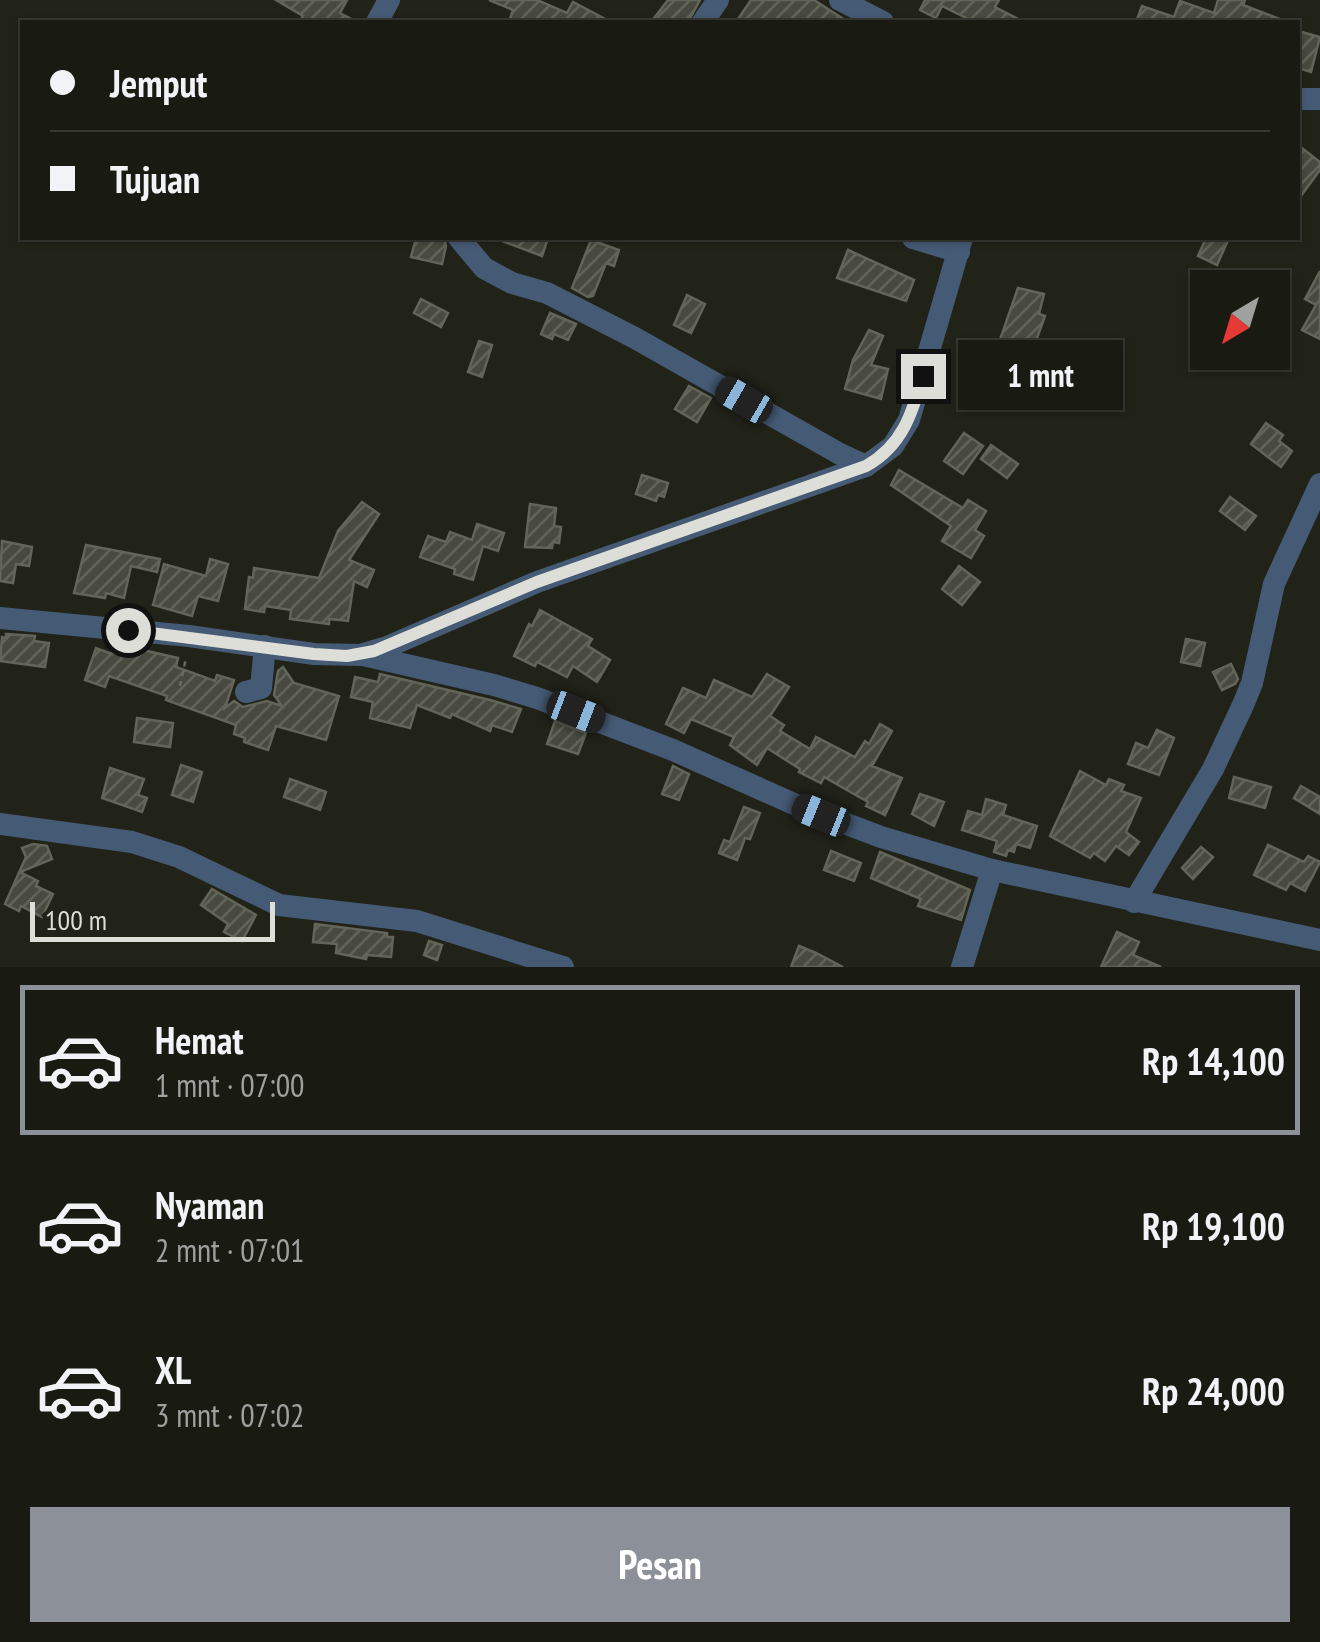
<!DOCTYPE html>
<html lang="id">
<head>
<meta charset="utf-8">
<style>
  :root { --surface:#191a12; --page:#262720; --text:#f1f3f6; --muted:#9fa19f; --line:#373832; --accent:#8c9099 }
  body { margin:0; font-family:"PT Sans Narrow",sans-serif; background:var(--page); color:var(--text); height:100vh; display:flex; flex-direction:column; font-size:38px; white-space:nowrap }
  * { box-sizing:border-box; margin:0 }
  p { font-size:32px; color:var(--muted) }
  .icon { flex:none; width:55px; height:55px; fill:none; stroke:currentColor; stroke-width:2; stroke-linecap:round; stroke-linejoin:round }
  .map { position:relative; height:967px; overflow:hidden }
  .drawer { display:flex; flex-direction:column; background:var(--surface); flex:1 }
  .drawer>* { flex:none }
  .guide { position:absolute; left:20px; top:20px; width:1280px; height:220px; border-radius:0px; box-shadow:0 2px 8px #0004,0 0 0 2px var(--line); display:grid; align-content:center; height:220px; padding:0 30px; background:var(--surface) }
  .needle { width:65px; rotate:218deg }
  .fabs { position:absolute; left:1190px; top:270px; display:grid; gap:20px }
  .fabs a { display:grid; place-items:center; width:100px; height:100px; border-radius:0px; background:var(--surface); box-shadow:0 2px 8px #0004,0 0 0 2px var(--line); font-size:50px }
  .scale { position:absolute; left:30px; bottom:25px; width:245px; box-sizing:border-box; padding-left:10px; border:5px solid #ddded7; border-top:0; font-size:28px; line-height:35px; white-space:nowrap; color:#ddded7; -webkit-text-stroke:8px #212218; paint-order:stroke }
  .end { position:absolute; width:45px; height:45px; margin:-22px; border:12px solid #ddded7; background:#111; box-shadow:0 0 0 5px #111 }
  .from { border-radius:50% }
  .bubble { position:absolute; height:70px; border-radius:0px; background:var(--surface); box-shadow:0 2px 8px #0004,0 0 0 2px var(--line); font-size:32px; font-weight:700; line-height:70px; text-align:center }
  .car { position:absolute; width:30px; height:60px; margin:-30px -15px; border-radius:12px; box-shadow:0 0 8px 2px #0007; background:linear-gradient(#222 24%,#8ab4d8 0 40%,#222 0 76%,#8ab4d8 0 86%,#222 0) }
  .guide b { display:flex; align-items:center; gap:35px; height:95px; font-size:38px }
  .guide b+b { border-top:2px solid var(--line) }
  .guide i { width:25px; height:25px; background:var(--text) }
  ul { padding:18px 0 0; list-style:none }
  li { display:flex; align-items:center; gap:30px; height:150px; margin:0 20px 15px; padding:0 10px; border:5px solid transparent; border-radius:0px }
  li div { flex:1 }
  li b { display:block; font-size:38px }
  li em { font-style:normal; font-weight:700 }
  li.active { border-color:var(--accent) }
  li>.icon { width:90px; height:90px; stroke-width:1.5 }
  .action { display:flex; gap:20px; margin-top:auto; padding:20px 30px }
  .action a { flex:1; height:115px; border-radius:0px; background:var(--accent); color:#fff; font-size:40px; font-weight:700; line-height:115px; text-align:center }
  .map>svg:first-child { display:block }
  .building { fill:url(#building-hatch); stroke:#636559; stroke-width:2.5 }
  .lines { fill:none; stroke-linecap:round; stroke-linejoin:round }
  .path { stroke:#696a61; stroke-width:2.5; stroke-dasharray:5 5; stroke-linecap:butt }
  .minor { stroke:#455a75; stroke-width:22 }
  .route { stroke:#ddded7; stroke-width:12 }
</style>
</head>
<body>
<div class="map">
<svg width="1320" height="967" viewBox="0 0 1320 967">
  <defs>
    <pattern id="building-hatch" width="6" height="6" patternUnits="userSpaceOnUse" patternTransform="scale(2.5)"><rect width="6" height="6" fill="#484a3f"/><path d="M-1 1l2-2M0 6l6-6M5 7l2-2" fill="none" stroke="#62645a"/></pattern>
  </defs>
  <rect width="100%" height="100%" fill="#212218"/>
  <g class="building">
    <path d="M276 0H347L340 13 357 22H299L303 16Z"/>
    <path d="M489 0H537L567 13 573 2 611 22H509L513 10Z"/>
    <path d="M668 0H700L688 22H651Z"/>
    <path d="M751 0H814L848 22H736Z"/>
    <path d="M925 0H999L995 7 1024 22H964L966 18 942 6 936 18 920 10Z"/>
    <path d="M1218 0H1245L1243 5 1287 22H1136L1142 6 1174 17 1180 1 1214 13Z"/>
    <path d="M1298 31 1320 37 1311 72 1298 68Z"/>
    <path d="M1298 145 1320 162V170L1298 200Z"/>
    <path d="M416 238H444L446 246 442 264 411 257Z"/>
    <path d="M494 238H548L542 256Z"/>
    <path d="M1206 238H1229L1217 265 1198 256Z"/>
    <path d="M591 240 619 250 614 266 606 263 593 296 588 297 572 288Z"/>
    <path d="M848 250 914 280 906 301 837 278Z"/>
    <path d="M1320 271V339L1302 330 1316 305 1305 299Z"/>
    <path d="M1018 288 1044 294 1039 314 1045 316 1028 363 996 351Z"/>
    <path d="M687 295 705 304 691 333 674 325Z"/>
    <path d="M421 299 448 313 441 327 414 313Z"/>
    <path d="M550 313 576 324 568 340 554 334 552 339 541 334Z"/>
    <path d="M869 330 883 336 871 365 888 369 881 399 845 389 853 360Z"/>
    <path d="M479 341 492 345 482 377 468 372Z"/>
    <path d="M689 386 711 398 697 422 675 409Z"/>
    <path d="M1266 423 1283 435 1279 441 1292 451 1281 467 1251 444Z"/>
    <path d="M964 433 983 446 963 474 944 461Z"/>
    <path d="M991 445 1018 464 1007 478 981 459Z"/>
    <path d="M899 470 963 508 968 500 986 511 975 530 984 536 971 558 942 541 951 526 891 485Z"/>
    <path d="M642 475 668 483 664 497 658 495 656 501 636 494Z"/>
    <path d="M1230 497 1256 516 1245 530 1220 511Z"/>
    <path d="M362 502 379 514 349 560 374 570 367 587 354 581 348 621 329 619V624L290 619 291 610 265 606 264 612 245 609 249 577 253 578 254 568 319 578 338 531Z"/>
    <path d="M530 504 556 508 554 526 561 527 559 543 553 542 552 548 525 547Z"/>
    <path d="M477 524 504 533 498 551 483 546 473 580 454 574 455 569 420 557 428 536 446 542 450 532 472 540Z"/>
    <path d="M2 541 32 547 29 566 16 564 13 583 0 581Z"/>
    <path d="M86 545 160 559 157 572 131 566 124 598 106 593 105 598 74 593Z"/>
    <path d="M210 559 228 564 218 601 198 596 192 616 153 605 164 564 206 576Z"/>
    <path d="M959 566 980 582 962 605 942 589Z"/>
    <path d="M540 610 592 639 588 646 610 660 597 682 573 666 567 677 537 662 535 666 514 656 529 624 532 626Z"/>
    <path d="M6 634 35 636 34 641 49 643 45 667 0 661 2 637 6 638Z"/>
    <path d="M1186 639 1205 643 1200 666 1181 662Z"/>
    <path d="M116 644 178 658 176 667 215 681 217 675 234 680 225 708 234 701 243 707 267 701 282 706 274 695 278 671 283 667 294 683 339 696 326 740 276 726 268 750 244 742 245 738 234 734 236 725 166 700 167 696 109 676 105 687 85 680 96 648 112 654Z"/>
    <path d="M1231 664 1238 679 1235 684 1222 690 1213 672Z"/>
    <path d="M380 674 490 700 521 709 512 732 492 725 490 731 452 714 450 718 417 705 410 728 370 718 373 702 351 697 355 677 378 682Z"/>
    <path d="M767 674 789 687 770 716 784 725 780 731 810 749 816 737 855 757 865 741 869 744 880 724 892 731 872 766 902 778 885 815 866 806 868 802 824 777 821 783 799 772 800 769 767 748 757 765 730 745 734 737 691 719 684 733 666 724 683 688 706 698 714 680 752 697Z"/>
    <path d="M137 718 173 723 170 747 134 742Z"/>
    <path d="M555 721 586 733 578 754 547 744Z"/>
    <path d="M1157 730 1174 738 1159 775 1128 764 1136 743 1148 748Z"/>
    <path d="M181 765 202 772 193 802 172 795Z"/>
    <path d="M673 766 689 774 679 800 662 794Z"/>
    <path d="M110 768 144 779 138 795 147 798 142 812 102 798Z"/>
    <path d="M1080 771 1106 785 1109 779 1124 785 1121 791 1141 798 1126 832 1139 842 1129 855 1116 846 1105 861 1094 853 1090 858 1050 836Z"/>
    <path d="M1234 777 1271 787 1265 808 1229 798Z"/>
    <path d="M290 779 326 792 320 810 284 797Z"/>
    <path d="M1301 786 1320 797V814L1294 798Z"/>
    <path d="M920 794 944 802 934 826 912 814Z"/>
    <path d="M986 799 1006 805 1003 815 1037 826 1030 848 1016 844 1014 852 1008 850 1006 856 994 852 997 841 962 830 968 811 982 815Z"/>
    <path d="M744 807 760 813 750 839 745 838 737 860 719 853 724 840 730 842Z"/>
    <path d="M33 844 47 846 52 859 20 872 38 881 36 886 53 894 42 917 21 906 19 911 5 904 26 857 22 848Z"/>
    <path d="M1268 845 1304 862 1308 856 1320 862 1305 891 1290 883 1286 890 1254 875Z"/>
    <path d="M1201 847 1213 857 1193 879 1182 868Z"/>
    <path d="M831 851 861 863 854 881 824 870Z"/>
    <path d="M880 852 970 890 961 920 918 906 921 899 871 878Z"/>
    <path d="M212 889 256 915 242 941 224 932 228 924 201 905Z"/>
    <path d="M315 924 387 933V937H393L391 957 367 955 366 959 336 953 337 944 313 942Z"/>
    <path d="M1117 932 1139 942 1133 955 1161 967H1101Z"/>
    <path d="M429 941 442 945 437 960 424 955Z"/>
    <path d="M799 946 816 953 843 967H791Z"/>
  </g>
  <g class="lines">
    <path class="path" d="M180 686 186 658"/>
    <g class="minor">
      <path d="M840 0 883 22"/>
      <path d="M377 22 389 0"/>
      <path d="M703 22 718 0"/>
      <path d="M1298 99H1320"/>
      <path d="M459 238 484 268 512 283 547 293 635 338 840 454 866 466"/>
      <path d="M913 238 959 252"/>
      <path d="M0 618 189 636 314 654 360 655 387 647 537 582 866 466 893 446 909 420 962 238"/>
      <path d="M363 655 494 685 537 698 673 750 794 804 881 837 992 870 1320 940"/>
      <path d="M246 692 261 688 265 646"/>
      <path d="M0 824 132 842 179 857 279 905 417 921 563 967"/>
      <path d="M1134 902 1213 769 1243 705 1252 683 1274 584 1320 484"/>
      <path d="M962 967 992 870"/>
    </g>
  </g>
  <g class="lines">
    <path class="route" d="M128 630 314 654 347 656 374 651 537 582 866 466C902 446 912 414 923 376"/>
  </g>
</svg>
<div class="fabs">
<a><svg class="needle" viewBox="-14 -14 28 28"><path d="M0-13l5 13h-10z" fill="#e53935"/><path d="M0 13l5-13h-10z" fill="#9fa19f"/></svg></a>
</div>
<div class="scale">100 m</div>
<i class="end from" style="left:128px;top:630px"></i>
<i class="end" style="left:923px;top:376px"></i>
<div class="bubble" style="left:958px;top:340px;width:165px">1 mnt</div>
<i class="car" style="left:744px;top:400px;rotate:300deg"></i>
<i class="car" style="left:576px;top:712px;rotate:111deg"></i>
<i class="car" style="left:821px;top:815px;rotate:292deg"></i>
<div class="guide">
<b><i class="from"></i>Jemput</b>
<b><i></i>Tujuan</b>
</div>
</div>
<section class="drawer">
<ul>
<li class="active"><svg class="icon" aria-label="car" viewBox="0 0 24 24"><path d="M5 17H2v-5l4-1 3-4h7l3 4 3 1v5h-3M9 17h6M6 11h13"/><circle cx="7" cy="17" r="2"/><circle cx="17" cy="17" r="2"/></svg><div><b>Hemat</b><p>1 mnt · 07:00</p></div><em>Rp 14,100</em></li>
<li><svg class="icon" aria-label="car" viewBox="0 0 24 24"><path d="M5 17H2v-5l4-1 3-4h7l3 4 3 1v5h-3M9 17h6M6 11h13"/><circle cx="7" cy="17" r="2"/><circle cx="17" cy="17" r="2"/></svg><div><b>Nyaman</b><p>2 mnt · 07:01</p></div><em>Rp 19,100</em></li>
<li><svg class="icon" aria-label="car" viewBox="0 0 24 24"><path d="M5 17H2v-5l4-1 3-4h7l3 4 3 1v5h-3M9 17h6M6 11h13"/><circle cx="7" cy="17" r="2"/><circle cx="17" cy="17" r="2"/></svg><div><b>XL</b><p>3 mnt · 07:02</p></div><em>Rp 24,000</em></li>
</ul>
<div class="action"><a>Pesan</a></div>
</section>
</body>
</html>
